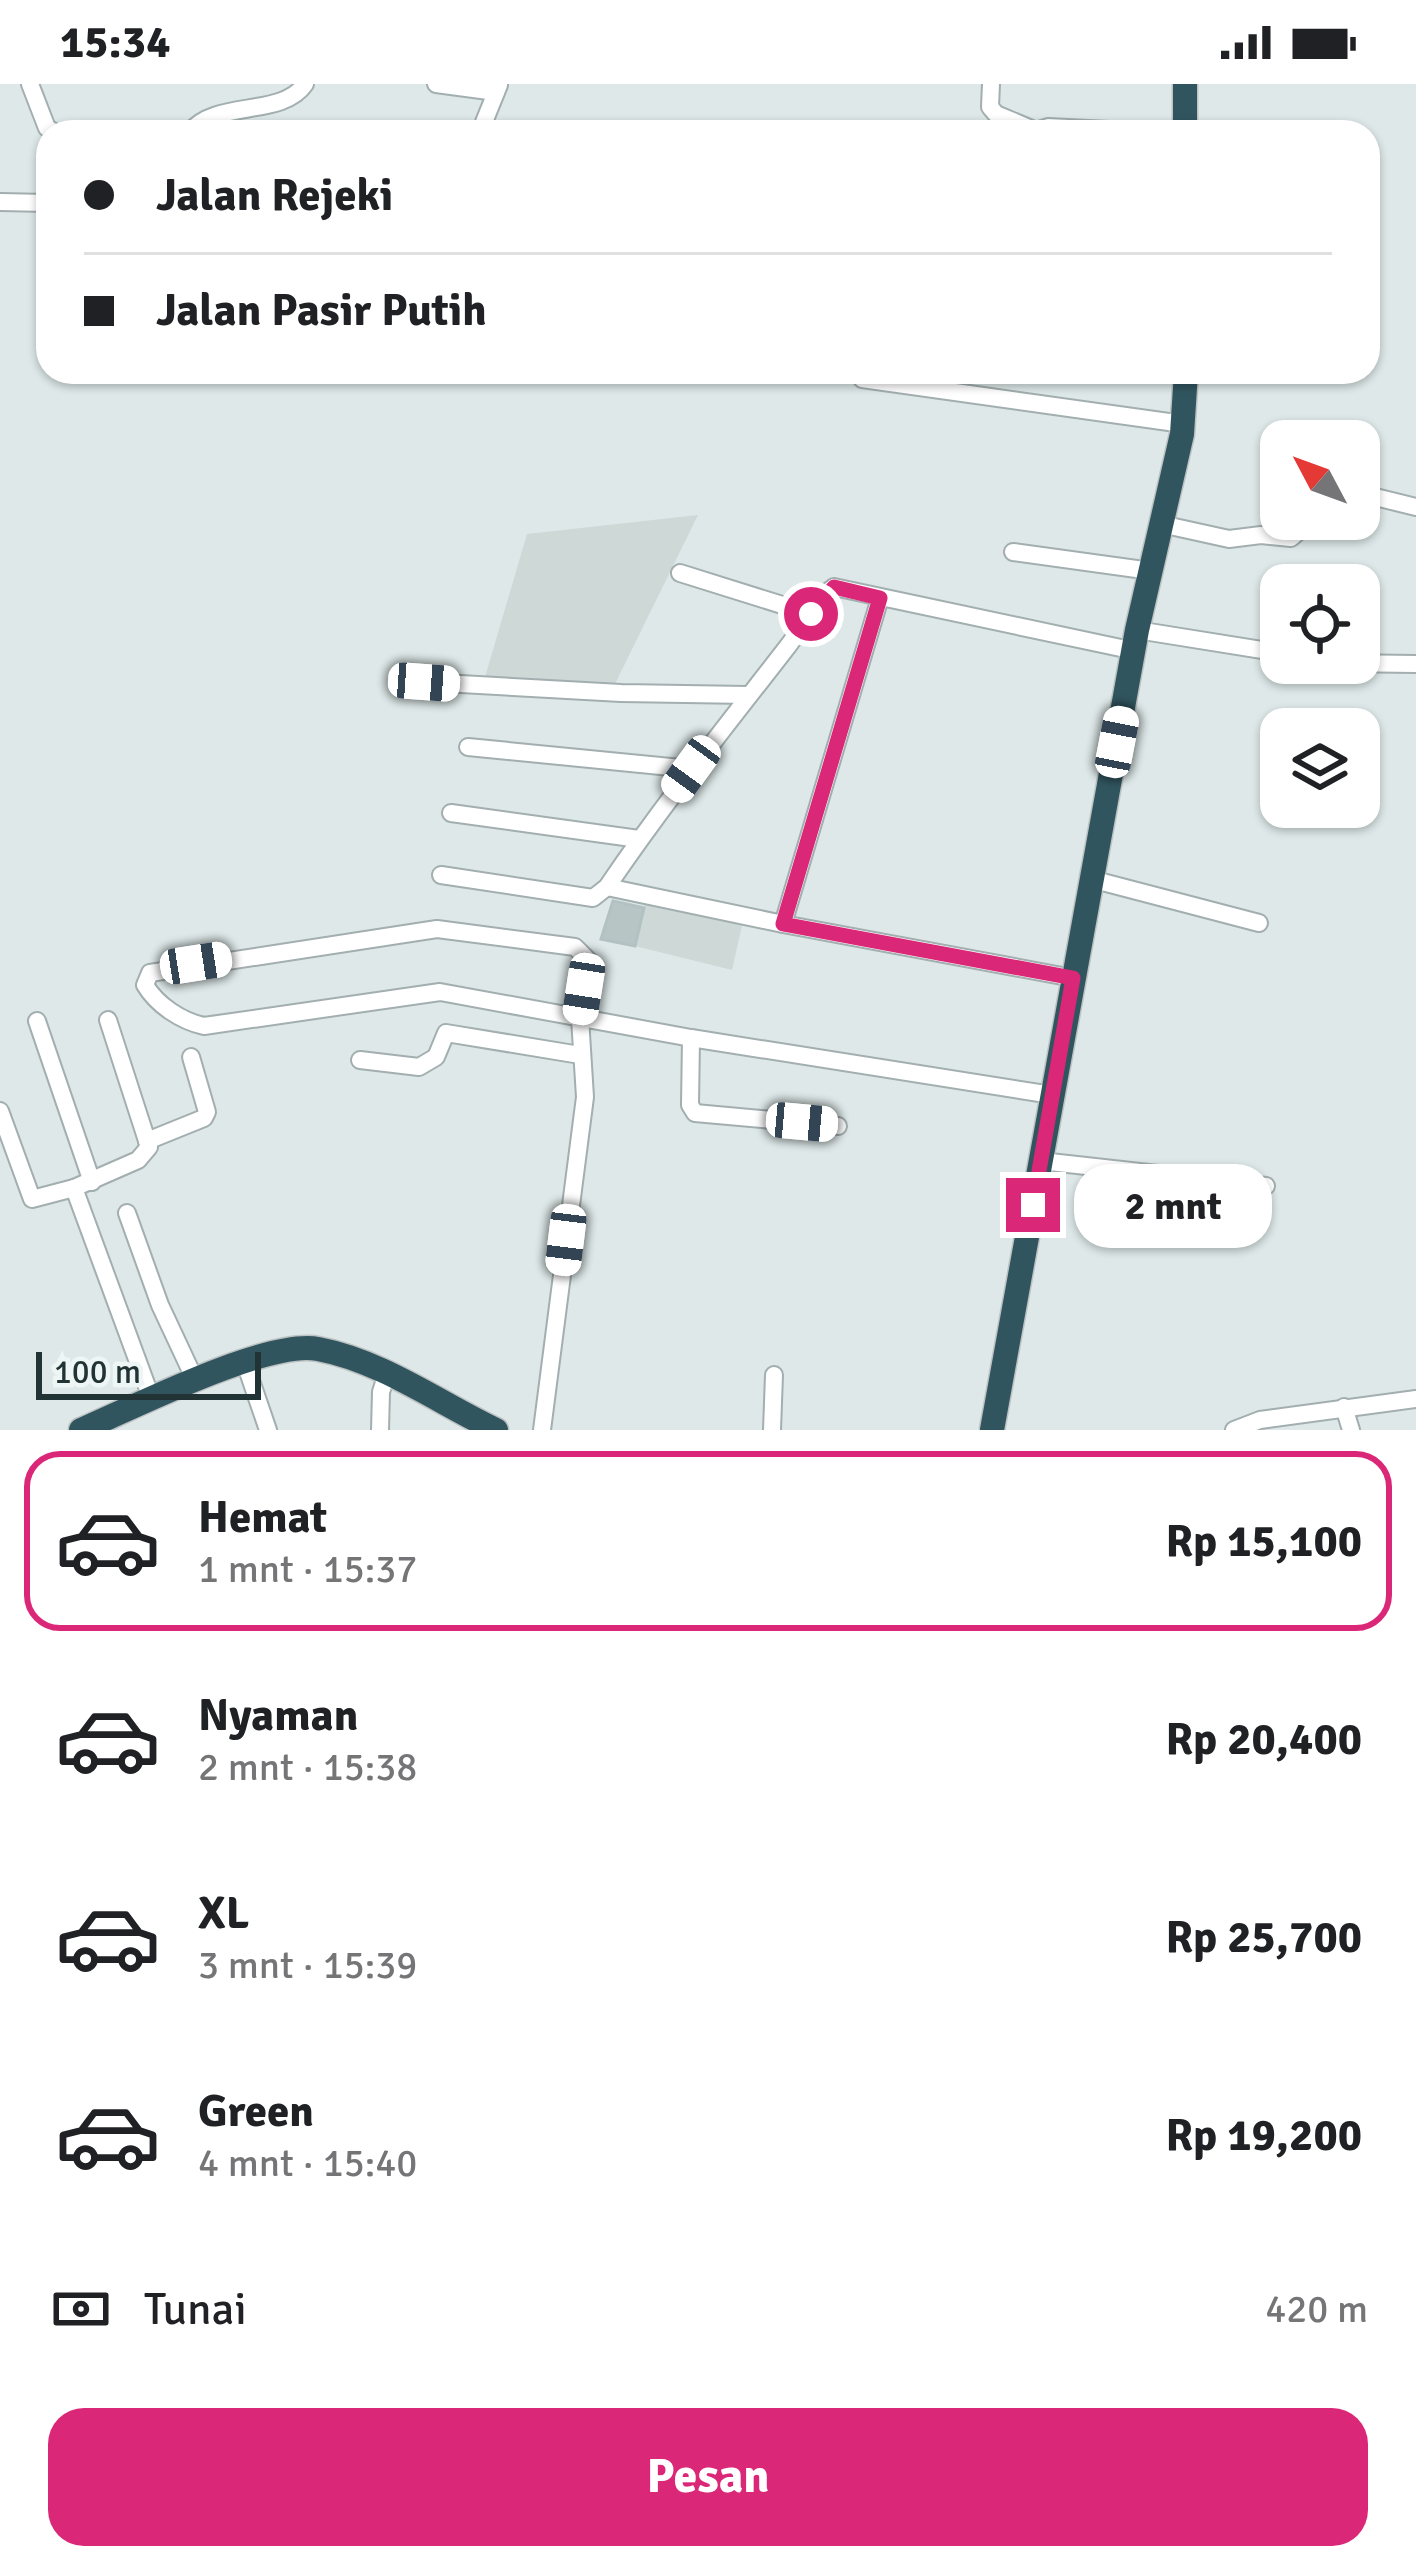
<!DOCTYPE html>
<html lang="id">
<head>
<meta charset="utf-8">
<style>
  :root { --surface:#fff; --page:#f6f6f6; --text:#202124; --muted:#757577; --line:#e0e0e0; --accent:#db2777 }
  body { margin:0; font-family:Signika,sans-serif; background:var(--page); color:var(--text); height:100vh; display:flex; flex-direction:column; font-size:45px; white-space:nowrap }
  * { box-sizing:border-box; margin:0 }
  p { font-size:39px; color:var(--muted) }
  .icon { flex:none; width:66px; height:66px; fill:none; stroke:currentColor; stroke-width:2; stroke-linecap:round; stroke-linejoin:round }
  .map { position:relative; height:1346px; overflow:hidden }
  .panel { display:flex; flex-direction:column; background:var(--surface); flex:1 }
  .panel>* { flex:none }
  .banner { position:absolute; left:36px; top:36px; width:1344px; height:264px; border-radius:36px; box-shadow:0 3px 9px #0004; display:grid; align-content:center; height:264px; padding:0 48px; background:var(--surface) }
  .needle { width:78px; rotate:311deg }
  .buttons { position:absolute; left:1260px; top:336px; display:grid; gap:24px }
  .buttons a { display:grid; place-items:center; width:120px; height:120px; border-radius:24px; background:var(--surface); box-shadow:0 3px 9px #0004; font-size:60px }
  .scale { position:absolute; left:36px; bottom:30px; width:225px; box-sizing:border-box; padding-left:12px; border:6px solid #223336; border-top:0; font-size:33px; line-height:42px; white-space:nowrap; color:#223336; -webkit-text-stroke:9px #eef5f5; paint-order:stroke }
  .end { position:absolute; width:54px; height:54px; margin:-27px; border:15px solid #db2777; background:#fff; box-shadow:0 0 0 6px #fff }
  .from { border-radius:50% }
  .bubble { position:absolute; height:84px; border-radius:36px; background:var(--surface); box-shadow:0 3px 9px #0004; font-size:39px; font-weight:800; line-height:84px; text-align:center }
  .car { position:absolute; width:36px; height:72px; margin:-36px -18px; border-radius:15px; box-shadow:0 0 9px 3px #0007; background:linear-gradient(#fff 24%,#345 0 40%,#fff 0 76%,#345 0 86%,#fff 0) }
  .banner b { display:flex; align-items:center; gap:42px; height:114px; font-size:45px }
  .banner b+b { border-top:3px solid var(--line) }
  .banner i { width:30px; height:30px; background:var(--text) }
  ul { padding:21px 0 0; list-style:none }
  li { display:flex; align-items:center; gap:36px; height:180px; margin:0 24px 18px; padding:0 24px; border:6px solid transparent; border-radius:36px }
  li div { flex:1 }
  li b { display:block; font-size:45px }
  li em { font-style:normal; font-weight:800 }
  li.selected { border-color:var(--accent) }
  li>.icon { width:108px; height:108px; stroke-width:1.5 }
  .pay { display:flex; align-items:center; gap:30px; height:132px; padding:0 48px; font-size:45px }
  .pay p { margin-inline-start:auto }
  .cta { display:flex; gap:24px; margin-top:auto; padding:24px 48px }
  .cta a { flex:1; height:138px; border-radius:36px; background:var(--accent); color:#fff; font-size:48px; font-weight:800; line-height:138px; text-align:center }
  .status { display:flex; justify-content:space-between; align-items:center; height:84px; padding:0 60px; background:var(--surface); direction:ltr }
  .status svg { height:33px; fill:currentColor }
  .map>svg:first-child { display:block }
  .built { fill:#cdd8d7 }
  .building { fill:#b7c5c5; stroke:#b2c1c1; stroke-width:3 }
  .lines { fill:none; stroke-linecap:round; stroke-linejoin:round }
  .minor-casing { stroke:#a2aeaf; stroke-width:20 }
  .highway-casing { stroke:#bdc2c3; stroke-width:27 }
  .minor { stroke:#fff; stroke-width:16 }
  .highway { stroke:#31555f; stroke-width:24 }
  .route { stroke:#db2777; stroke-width:15 }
</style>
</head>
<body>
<div class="status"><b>15:34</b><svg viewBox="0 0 49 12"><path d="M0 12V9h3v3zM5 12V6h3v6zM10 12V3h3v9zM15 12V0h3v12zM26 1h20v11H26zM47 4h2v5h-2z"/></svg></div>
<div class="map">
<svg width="1416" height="1346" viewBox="0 0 1416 1346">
  <rect width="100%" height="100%" fill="#dee8e8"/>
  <g class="built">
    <path d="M698 431 614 602 483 600 527 450Z"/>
    <path d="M645 818 743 837 732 886 635 862Z"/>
  </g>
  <path class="building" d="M613 817 644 824 635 862 601 855Z"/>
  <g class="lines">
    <g class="minor-casing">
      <g id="minor">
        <path d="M30 0 47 44 54 48"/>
        <path d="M436 0 496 8"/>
        <path d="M991 0 990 23 996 30 1034 46"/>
        <path d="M201 42 254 48"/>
        <path d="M190 48C216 15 282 34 305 0"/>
        <path d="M480 48 499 1"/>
        <path d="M1033 48 1048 43 1150 48"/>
        <path d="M0 118 48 119"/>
        <path d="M862 295 1183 340"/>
        <path d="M1359 409 1416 423"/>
        <path d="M1161 440 1229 455 1261 451 1291 454 1313 435"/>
        <path d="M1013 468 1151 487"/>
        <path d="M680 489 811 530"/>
        <path d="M1137 546 1281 569"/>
        <path d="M1338 579 1416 580"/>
        <path d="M425 598 621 609 748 611"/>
        <path d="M468 663 691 685"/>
        <path d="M451 729 639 755"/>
        <path d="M441 791 593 814 607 803C664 719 726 642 788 562 803 543 814 517 834 503L1135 567"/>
        <path d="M1091 795 1259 839"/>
        <path d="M607 803 783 840 1073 894"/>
        <path d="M783 840 880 514"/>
        <path d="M108 936 149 1063 138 1076 74 1104 152 1316"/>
        <path d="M37 937 92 1098"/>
        <path d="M691 954 690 1021 695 1029 838 1042"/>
        <path d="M360 976 419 983 436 973 446 949 580 971"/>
        <path d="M0 1027 32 1115 74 1104"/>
        <path d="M147 1057 204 1034 207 1028 191 973"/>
        <path d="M1041 1077 1266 1102"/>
        <path d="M127 1129 160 1221 196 1298"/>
        <path d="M245 1279 268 1346"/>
        <path d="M1344 1323 1351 1346"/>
        <path d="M380 1346 381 1308 387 1289"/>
        <path d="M542 1346 585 1013 580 934 589 877 575 863 437 845 150 889 145 901C157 921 181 937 204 942L440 908 691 954 1052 1011"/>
        <path d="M772 1346 774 1291"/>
        <path d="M1234 1346 1260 1336 1416 1315"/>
      </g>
    </g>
    <g class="highway-casing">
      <g id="highway">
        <path d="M1185 0V48"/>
        <path d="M81 1346C132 1324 268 1255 318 1265 382 1277 439 1319 496 1346"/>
        <path d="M992 1346 1137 546 1182 350 1186 288"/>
      </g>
    </g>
    <use href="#minor" class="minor"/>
    <use href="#highway" class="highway"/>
  </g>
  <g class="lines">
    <path class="route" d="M811 530 834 503 880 514 783 840 1073 894 1033 1121"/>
  </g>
</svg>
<div class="buttons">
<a><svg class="needle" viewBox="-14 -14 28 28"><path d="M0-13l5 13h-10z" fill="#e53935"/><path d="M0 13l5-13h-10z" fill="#757577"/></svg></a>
<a><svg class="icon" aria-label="locate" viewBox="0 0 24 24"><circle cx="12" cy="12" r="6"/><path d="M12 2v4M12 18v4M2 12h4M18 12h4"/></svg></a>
<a><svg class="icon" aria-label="layers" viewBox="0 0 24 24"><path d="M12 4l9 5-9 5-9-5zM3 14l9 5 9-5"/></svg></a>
</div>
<div class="scale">100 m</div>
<i class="end from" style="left:811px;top:530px"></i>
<i class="end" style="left:1033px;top:1121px"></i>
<div class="bubble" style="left:1074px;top:1080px;width:198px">2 mnt</div>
<i class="car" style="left:424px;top:598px;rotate:94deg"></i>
<i class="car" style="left:1117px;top:658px;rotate:11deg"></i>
<i class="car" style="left:691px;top:685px;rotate:216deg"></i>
<i class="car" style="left:196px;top:879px;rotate:81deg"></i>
<i class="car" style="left:584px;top:905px;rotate:189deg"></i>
<i class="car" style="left:802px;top:1038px;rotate:95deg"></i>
<i class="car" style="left:566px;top:1156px;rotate:187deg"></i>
<div class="banner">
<b><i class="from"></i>Jalan Rejeki</b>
<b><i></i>Jalan Pasir Putih</b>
</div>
</div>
<section class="panel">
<ul>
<li class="selected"><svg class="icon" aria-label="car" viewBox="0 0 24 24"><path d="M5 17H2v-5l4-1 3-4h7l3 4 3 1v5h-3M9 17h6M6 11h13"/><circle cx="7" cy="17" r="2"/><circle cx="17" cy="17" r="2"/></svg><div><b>Hemat</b><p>1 mnt · 15:37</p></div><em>Rp 15,100</em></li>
<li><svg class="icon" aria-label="car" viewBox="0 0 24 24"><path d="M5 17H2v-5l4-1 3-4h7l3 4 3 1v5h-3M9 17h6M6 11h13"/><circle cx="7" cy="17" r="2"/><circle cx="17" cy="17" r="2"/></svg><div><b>Nyaman</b><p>2 mnt · 15:38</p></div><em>Rp 20,400</em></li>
<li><svg class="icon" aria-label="car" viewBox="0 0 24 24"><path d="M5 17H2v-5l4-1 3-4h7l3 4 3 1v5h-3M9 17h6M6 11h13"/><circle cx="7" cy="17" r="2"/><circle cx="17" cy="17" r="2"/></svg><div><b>XL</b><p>3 mnt · 15:39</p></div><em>Rp 25,700</em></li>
<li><svg class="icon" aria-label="car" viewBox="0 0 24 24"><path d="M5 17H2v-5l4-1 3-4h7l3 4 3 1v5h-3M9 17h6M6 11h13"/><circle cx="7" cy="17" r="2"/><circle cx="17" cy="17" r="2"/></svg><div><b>Green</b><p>4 mnt · 15:40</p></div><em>Rp 19,200</em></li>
</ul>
<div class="pay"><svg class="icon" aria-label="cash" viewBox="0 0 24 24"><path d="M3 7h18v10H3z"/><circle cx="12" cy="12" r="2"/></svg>Tunai<p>420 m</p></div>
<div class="cta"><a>Pesan</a></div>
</section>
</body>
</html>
